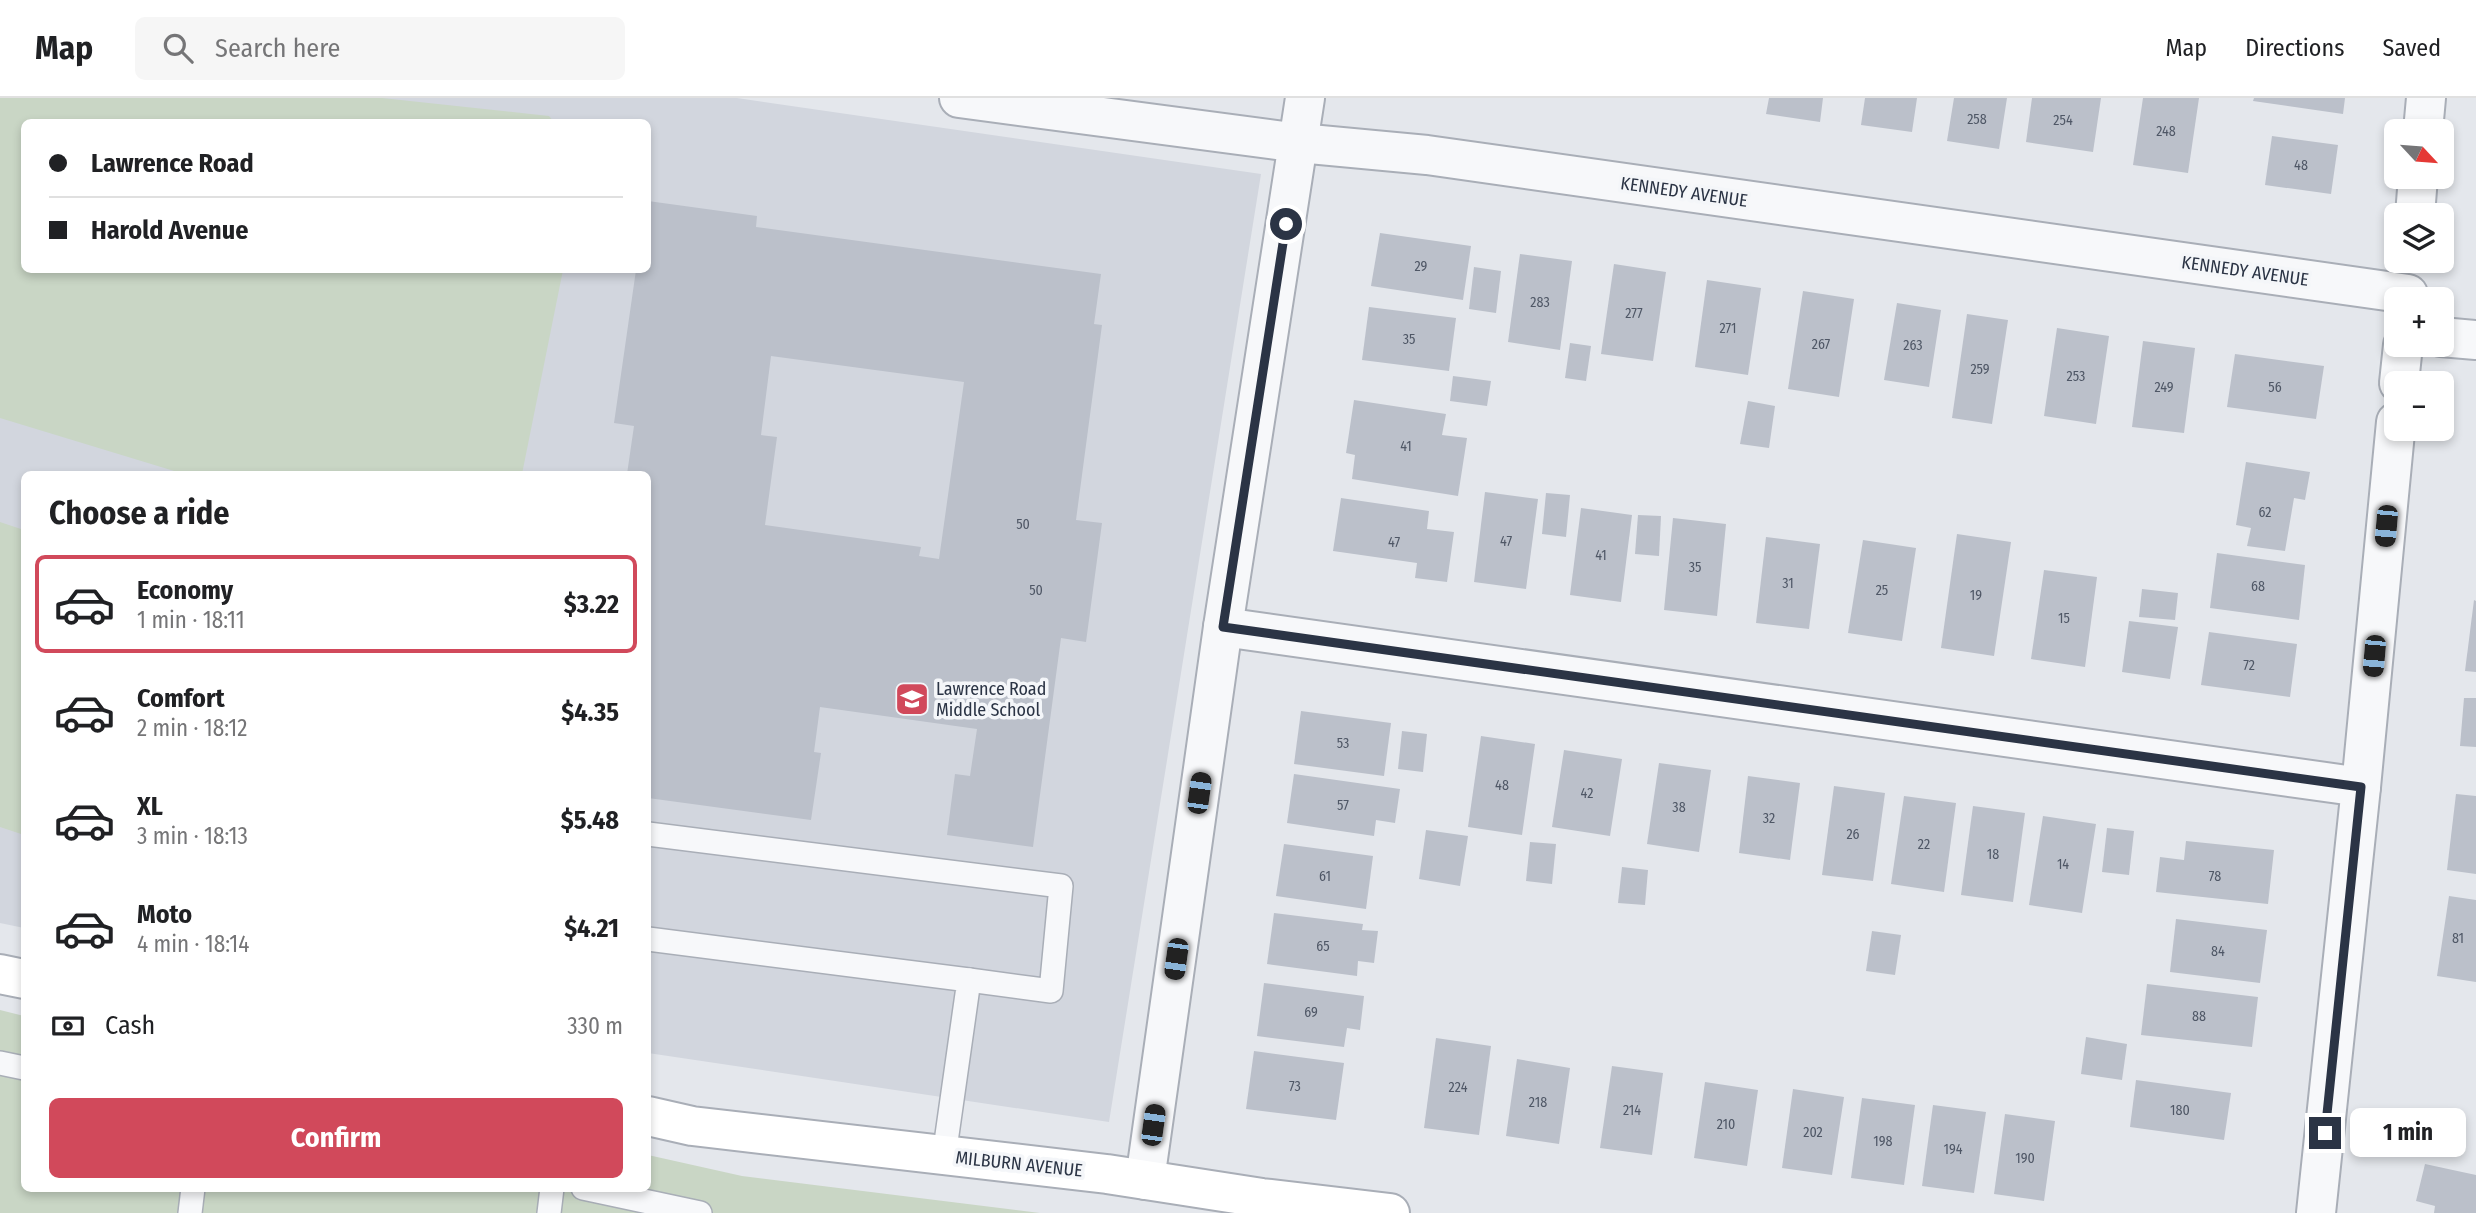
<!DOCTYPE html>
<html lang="en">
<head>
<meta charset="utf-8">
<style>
  :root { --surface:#fff; --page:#f6f6f6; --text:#202124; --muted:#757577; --line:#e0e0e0; --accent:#d1495b }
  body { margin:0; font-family:"Fira Sans Condensed",sans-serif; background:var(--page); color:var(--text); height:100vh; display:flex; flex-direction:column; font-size:26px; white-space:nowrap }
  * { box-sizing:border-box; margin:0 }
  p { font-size:23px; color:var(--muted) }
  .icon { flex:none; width:38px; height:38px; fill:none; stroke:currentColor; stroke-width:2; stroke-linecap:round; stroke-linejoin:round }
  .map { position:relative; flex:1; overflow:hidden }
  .drawer { position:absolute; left:21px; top:373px; width:630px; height:721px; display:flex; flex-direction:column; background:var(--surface); border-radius:10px; box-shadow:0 4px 10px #0003 }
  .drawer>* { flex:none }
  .top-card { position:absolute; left:21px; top:21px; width:630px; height:154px; border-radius:10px; box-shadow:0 4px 10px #0003; display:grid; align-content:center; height:154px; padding:0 28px; background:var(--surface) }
  .needle { width:46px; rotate:116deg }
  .fabs { position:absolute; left:2384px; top:21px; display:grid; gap:14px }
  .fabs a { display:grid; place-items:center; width:70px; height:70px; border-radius:10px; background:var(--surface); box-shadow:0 4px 10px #0003; font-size:35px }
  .end { position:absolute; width:32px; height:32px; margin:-16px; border:9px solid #2b3445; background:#fff; box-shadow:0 0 0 4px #fff }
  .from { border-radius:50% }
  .bubble { position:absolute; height:49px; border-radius:10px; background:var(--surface); box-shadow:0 4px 10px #0003; font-size:23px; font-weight:700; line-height:49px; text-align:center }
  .car { position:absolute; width:21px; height:42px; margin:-21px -10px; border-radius:9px; box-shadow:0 0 5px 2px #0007; background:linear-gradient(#222 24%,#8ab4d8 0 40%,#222 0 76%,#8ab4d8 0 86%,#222 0) }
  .top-card b { display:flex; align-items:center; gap:24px; height:66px; font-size:26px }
  .top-card b+b { border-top:2px solid var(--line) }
  .top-card i { width:18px; height:18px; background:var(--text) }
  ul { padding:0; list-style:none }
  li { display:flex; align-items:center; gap:21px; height:98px; margin:0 14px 10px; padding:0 14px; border:4px solid transparent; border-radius:10px }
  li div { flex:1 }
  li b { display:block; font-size:26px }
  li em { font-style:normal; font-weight:700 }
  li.active { border-color:var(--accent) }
  li>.icon { width:63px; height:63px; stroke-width:1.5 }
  h2 { padding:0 28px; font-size:32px; line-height:84px }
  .pay { display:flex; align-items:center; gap:18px; height:77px; padding:0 28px; font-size:26px }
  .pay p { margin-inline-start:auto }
  .button { display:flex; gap:14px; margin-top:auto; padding:14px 28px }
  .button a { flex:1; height:80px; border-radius:10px; background:var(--accent); color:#fff; font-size:28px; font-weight:700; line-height:80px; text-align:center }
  header { display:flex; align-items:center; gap:42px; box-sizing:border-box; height:98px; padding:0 35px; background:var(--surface); border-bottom:2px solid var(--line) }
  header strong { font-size:33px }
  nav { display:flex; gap:38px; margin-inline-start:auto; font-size:24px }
  .search { width:490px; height:63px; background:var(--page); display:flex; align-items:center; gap:18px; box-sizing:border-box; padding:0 24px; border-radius:10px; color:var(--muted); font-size:26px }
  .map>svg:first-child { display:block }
  .built { fill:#d2d6de; fill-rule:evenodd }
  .green { fill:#c9d6c5 }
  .building { fill:#bbc0ca; fill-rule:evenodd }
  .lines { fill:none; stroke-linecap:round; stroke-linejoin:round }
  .lane-casing { stroke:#a9aeb7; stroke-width:26 }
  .street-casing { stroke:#a9aeb7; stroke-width:42 }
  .secondary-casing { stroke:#a9aeb7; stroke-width:42 }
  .lane { stroke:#f7f8fa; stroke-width:23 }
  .street { stroke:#f7f8fa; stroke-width:38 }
  .secondary { stroke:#fff; stroke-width:38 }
  .route { stroke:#2b3445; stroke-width:9 }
  .labels { text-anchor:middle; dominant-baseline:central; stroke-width:7; stroke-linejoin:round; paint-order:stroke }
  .number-label { font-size:14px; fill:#4f5766 }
  .street-label { font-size:18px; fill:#2b3445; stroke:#f4f6f9 }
  .poi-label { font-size:18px; fill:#2b3445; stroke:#f4f6f9; text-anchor:start }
</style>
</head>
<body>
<header>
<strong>Map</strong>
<div class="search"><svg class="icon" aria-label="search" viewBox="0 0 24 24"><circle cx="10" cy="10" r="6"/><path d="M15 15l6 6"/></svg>Search here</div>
<nav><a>Map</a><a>Directions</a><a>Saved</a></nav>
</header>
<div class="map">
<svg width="2476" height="1115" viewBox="0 0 2476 1115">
  <rect width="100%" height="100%" fill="#e4e7ec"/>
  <path class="built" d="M0 0H737L1261 76 1109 1024 648 955V376H24V830L0 825ZM24 24H648V172H24Z"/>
  <g class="green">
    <path d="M0 0H382L549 18 554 24H24V172H563L522 376H184L0 320Z"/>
    <path d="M0 424 24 432V737L0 729Z"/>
    <path d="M0 912 24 918V1090H648V1057L742 1078 1040 1115H0Z"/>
  </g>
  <g class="building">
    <path d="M1769 0H1823L1820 24 1766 16Z"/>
    <path d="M1865 0H1917L1912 34 1861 27Z"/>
    <path d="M1954 0H2007L1999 51 1947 43Z"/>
    <path d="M2032 0H2101L2093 54 2026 44Z"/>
    <path d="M2143 0H2199L2188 75 2133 67Z"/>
    <path d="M2254 0H2345L2343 16 2253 3Z"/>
    <path d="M2272 38 2338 47 2331 96 2265 87Z"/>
    <path d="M648 103 757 118 756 129 1101 176 1094 226 1102 227 1076 422 1102 425 1086 544 1061 540 1033 749 947 737 955 676 970 678 977 631 820 609 814 654 821 655 811 722 648 700V376H627L634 328 614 325 636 172H648ZM771 258 964 284 939 461 919 458 921 449 765 427 777 339 761 337Z"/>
    <path d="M1380 135 1471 148 1463 202 1371 188Z"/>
    <path d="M1520 156 1572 163 1560 252 1508 244Z"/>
    <path d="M1614 166 1666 174 1653 263 1601 256Z"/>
    <path d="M1474 169 1501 173 1496 215 1469 211Z"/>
    <path d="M1707 182 1761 190 1748 277 1695 269Z"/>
    <path d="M1803 193 1854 201 1839 299 1788 291Z"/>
    <path d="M1897 205 1941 212 1929 289 1884 282Z"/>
    <path d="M1369 209 1456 220 1449 273 1362 262Z"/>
    <path d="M1967 216 2008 222 1992 326 1952 320Z"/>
    <path d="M2057 230 2109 238 2096 326 2044 318Z"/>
    <path d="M2143 243 2195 250 2184 335 2132 329Z"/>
    <path d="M1570 245 1591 248 1586 283 1565 280Z"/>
    <path d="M2235 256 2324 268 2316 321 2227 309Z"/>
    <path d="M1453 278 1491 283 1487 308 1450 303Z"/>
    <path d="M1354 302 1446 316 1442 337 1467 340 1458 398 1352 381 1355 357 1346 355Z"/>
    <path d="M1748 303 1775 308 1769 350 1740 346Z"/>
    <path d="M2246 364 2310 374 2305 402 2294 400 2285 453 2247 448 2251 430 2236 427Z"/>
    <path d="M1485 394 1538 401 1526 491 1474 484Z"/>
    <path d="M1546 395 1570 397 1566 439 1542 436Z"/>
    <path d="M1341 400 1429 413 1427 431 1454 434 1447 484 1415 480 1417 465 1333 453Z"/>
    <path d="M1581 410 1632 417 1621 504 1570 497Z"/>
    <path d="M1638 417 1661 418 1659 458 1635 456Z"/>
    <path d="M1673 420 1726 426 1717 518 1664 512Z"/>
    <path d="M1957 436 2011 444 1994 558 1941 550Z"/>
    <path d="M1766 439 1820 446 1809 531 1756 525Z"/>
    <path d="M1863 442 1916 450 1902 543 1848 535Z"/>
    <path d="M2217 455 2305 467 2299 522 2210 510Z"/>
    <path d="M2044 472 2097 479 2085 569 2031 561Z"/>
    <path d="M2142 491 2178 495 2175 522 2139 519Z"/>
    <path d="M2474 502 2476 503V574L2465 573Z"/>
    <path d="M2129 523 2178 529 2170 581 2122 574Z"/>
    <path d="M2209 534 2297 546 2290 599 2201 587Z"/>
    <path d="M2464 600H2476V649L2460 648Z"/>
    <path d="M1301 613 1391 625 1384 678 1294 666Z"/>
    <path d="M1402 633 1427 636 1423 674 1398 671Z"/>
    <path d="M1481 638 1535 646 1522 737 1468 729Z"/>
    <path d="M1564 652 1622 661 1610 738 1552 729Z"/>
    <path d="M1659 665 1711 672 1699 754 1647 746Z"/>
    <path d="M1294 676 1400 691 1395 725 1376 722 1374 738 1287 725Z"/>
    <path d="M1748 678 1800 685 1790 762 1739 755Z"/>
    <path d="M1834 688 1885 695 1873 783 1822 777Z"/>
    <path d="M2456 696 2476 698V776L2447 772Z"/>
    <path d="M1904 698 1956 705 1944 794 1891 786Z"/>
    <path d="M1973 708 2025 715 2013 804 1961 797Z"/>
    <path d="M2043 718 2096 726 2082 815 2029 807Z"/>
    <path d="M2107 730 2134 733 2129 777 2102 774Z"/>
    <path d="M1426 732 1468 738 1460 788 1419 781Z"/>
    <path d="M2186 743 2274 752 2268 806 2156 794 2160 759 2184 762Z"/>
    <path d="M1530 744 1556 746 1552 786 1526 783Z"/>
    <path d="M1284 746 1373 758 1366 811 1276 798Z"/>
    <path d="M1622 769 1648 772 1645 807 1618 805Z"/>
    <path d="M2449 798 2476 802V884L2437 878Z"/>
    <path d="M1274 815 1363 826 1362 832 1378 833 1374 865 1358 863 1357 878 1267 866Z"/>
    <path d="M2176 821 2267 832 2260 885 2170 874Z"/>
    <path d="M1872 833 1901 837 1895 877 1866 873Z"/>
    <path d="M1264 885 1364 898 1360 932 1347 930 1344 949 1257 938Z"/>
    <path d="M2147 886 2258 899 2252 949 2141 937Z"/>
    <path d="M2086 939 2127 946 2122 982 2081 976Z"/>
    <path d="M1436 940 1491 948 1479 1037 1424 1030Z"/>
    <path d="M1254 953 1344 965 1336 1022 1246 1011Z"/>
    <path d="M1517 961 1570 970 1559 1046 1506 1038Z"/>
    <path d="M1612 968 1663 975 1652 1057 1600 1050Z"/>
    <path d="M2136 982 2231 995 2224 1042 2130 1029Z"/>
    <path d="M1705 984 1758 992 1747 1068 1694 1060Z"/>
    <path d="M1793 991 1844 999 1832 1077 1782 1070Z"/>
    <path d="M1862 1000 1915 1007 1904 1087 1851 1080Z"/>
    <path d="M1933 1007 1986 1014 1974 1095 1922 1088Z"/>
    <path d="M2005 1016 2055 1023 2044 1103 1994 1096Z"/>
    <path d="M2425 1066 2476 1077V1115H2434L2435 1108 2416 1103Z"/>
  </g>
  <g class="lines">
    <g class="lane-casing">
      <g id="lane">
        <path d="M648 736 1061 788 1051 893 969 882"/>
        <path d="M648 841 969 882 944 1058"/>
        <path d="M0 965 24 970"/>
        <path d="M583 1090 700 1115"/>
        <path d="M190 1115 193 1090"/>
        <path d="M549 1115 552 1090"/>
      </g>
    </g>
    <g class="street-casing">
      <g id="street">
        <path d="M959 0 1299 45 1427 57 2408 196"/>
        <path d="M2423 33 2426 0"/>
        <path d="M2415 117 2418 79"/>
        <path d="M2441 239 2476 242"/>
        <path d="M2399 285 2403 247"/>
        <path d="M1223 529 2361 689"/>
        <path d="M1145 1082 1223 529 1305 0"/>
        <path d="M2316 1115 2361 689 2396 324"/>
      </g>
    </g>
    <g class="secondary-casing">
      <g id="secondary">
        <path d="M0 876 24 881"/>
        <path d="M648 1018 692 1028 1107 1076 1262 1100 1390 1115"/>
      </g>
    </g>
    <use href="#lane" class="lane"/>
    <use href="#street" class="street"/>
    <use href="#secondary" class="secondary"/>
  </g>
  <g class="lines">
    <path class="route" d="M1286 126 1223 529 2361 689 2325 1035"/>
  </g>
  <defs>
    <g id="school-square" transform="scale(1.75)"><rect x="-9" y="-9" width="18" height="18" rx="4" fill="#d1495b" stroke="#f4f6f9"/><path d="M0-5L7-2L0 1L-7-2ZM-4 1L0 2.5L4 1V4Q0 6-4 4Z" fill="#fff"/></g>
  </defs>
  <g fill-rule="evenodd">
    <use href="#school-square" x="912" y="601"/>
  </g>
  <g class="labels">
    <g class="number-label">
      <text x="1977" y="21">258</text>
      <text x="2063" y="22">254</text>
      <text x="2166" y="33">248</text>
      <text x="2301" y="67">48</text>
      <text x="1421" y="168">29</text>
      <text x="1540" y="204">283</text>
      <text x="1634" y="215">277</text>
      <text x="1728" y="230">271</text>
      <text x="1409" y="241">35</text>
      <text x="1821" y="246">267</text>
      <text x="1913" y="247">263</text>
      <text x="1980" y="271">259</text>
      <text x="2076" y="278">253</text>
      <text x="2164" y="289">249</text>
      <text x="2275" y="289">56</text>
      <text x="1406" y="348">41</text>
      <text x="2265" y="414">62</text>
      <text x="1023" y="426">50</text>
      <text x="1506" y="443">47</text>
      <text x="1394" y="444">47</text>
      <text x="1601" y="457">41</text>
      <text x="1695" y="469">35</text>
      <text x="1788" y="485">31</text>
      <text x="2258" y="488">68</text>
      <text x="1036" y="492">50</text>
      <text x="1882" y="492">25</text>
      <text x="1976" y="497">19</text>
      <text x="2064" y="520">15</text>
      <text x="2249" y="567">72</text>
      <text x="1343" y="645">53</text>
      <text x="1502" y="687">48</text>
      <text x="1587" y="695">42</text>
      <text x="1343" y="707">57</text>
      <text x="1679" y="709">38</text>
      <text x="1769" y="720">32</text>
      <text x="1853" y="736">26</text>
      <text x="1924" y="746">22</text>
      <text x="1993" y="756">18</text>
      <text x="2063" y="766">14</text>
      <text x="1325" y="778">61</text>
      <text x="2215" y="778">78</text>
      <text x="2458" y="840">81</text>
      <text x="1323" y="848">65</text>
      <text x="2218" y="853">84</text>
      <text x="1311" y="914">69</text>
      <text x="2199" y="918">88</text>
      <text x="1295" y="988">73</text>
      <text x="1458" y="989">224</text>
      <text x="1538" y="1004">218</text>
      <text x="1632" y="1012">214</text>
      <text x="2180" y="1012">180</text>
      <text x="1726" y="1026">210</text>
      <text x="1813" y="1034">202</text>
      <text x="1883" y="1043">198</text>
      <text x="1953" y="1051">194</text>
      <text x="2025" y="1060">190</text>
    </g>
    <g class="street-label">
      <text transform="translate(1684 94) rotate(8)">KENNEDY AVENUE</text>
      <text transform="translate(2245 173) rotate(8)">KENNEDY AVENUE</text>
      <text transform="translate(1019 1066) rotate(6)">MILBURN AVENUE</text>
    </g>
    <g class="poi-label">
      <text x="936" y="591">Lawrence Road<tspan x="936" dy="21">Middle School</tspan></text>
    </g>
  </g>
</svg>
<div class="fabs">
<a><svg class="needle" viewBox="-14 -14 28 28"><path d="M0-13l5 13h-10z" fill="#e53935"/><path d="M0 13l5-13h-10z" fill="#757577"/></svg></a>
<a><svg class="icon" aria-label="layers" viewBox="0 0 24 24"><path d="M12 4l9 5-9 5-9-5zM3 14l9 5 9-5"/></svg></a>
<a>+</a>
<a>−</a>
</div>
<i class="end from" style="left:1286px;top:126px"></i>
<i class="end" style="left:2325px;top:1035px"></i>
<div class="bubble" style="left:2350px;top:1010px;width:116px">1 min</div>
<i class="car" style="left:2386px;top:428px;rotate:185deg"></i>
<i class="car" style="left:2374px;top:558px;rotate:185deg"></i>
<i class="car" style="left:1199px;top:695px;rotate:8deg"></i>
<i class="car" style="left:1176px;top:861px;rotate:188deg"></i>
<i class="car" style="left:1153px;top:1027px;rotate:8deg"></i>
<div class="top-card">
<b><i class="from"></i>Lawrence Road</b>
<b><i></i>Harold Avenue</b>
</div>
<section class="drawer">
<h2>Choose a ride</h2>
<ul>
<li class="active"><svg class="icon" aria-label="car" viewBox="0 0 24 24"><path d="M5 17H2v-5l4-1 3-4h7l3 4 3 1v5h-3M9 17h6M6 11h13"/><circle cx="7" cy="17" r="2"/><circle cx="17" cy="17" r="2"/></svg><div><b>Economy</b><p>1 min · 18:11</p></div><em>$3.22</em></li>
<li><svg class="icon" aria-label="car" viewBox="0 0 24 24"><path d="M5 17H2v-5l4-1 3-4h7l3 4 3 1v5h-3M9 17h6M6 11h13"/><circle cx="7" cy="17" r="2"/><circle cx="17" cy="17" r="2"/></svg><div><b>Comfort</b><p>2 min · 18:12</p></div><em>$4.35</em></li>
<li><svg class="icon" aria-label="car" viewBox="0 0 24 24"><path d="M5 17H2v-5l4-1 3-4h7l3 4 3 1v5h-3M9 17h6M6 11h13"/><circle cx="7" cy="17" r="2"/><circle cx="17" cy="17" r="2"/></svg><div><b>XL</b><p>3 min · 18:13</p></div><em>$5.48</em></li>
<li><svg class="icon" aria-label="car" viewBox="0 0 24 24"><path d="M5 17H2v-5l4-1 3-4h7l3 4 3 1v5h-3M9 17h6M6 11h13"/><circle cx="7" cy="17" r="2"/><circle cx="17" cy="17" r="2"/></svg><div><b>Moto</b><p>4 min · 18:14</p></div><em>$4.21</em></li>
</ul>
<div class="pay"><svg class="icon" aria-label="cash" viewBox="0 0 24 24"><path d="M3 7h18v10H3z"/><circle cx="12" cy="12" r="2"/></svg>Cash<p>330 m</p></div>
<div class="button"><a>Confirm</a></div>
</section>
</div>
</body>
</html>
